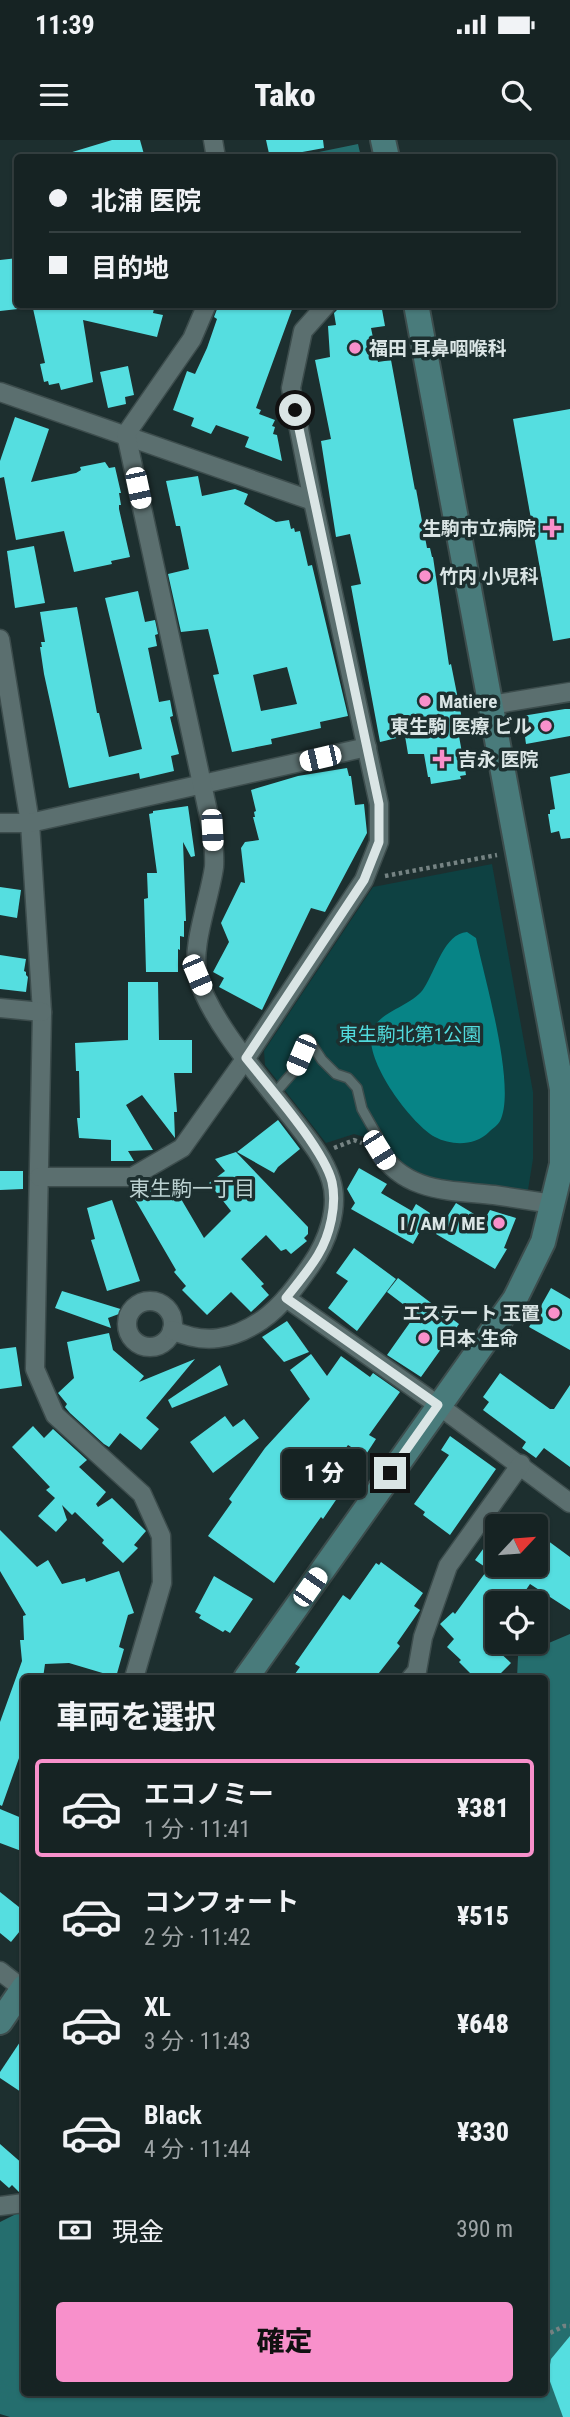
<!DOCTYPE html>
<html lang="ja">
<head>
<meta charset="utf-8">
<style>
  :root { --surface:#162323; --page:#1f2b2b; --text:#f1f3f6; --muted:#9ea4a6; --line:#354041; --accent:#f890cb }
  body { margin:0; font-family:"Roboto Condensed","Noto Sans JP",sans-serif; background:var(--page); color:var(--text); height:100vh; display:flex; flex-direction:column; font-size:26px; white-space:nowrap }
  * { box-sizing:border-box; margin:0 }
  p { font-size:23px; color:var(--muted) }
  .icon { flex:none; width:38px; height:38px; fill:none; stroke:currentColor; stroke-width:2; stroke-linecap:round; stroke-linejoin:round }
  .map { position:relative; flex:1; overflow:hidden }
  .drawer { position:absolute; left:21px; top:1535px; width:527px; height:721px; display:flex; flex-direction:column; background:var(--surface); border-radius:7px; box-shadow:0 2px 5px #0004,0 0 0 2px var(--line) }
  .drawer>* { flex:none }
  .top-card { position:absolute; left:14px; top:14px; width:542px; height:154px; border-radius:7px; box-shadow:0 2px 5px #0004,0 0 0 2px var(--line); display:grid; align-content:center; height:154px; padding:0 35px; background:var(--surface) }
  .needle { width:46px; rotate:64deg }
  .tools { position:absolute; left:485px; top:1374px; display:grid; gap:14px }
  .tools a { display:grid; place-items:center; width:63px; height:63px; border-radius:7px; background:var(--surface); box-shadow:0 2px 5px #0004,0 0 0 2px var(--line); font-size:35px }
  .end { position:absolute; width:32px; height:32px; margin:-16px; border:9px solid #dae5e5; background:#111; box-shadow:0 0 0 4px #111 }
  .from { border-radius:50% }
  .bubble { position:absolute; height:49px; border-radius:7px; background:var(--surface); box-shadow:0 2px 5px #0004,0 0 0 2px var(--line); font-size:23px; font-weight:800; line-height:49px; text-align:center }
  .car { position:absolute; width:21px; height:42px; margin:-21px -10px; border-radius:9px; box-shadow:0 0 5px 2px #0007; background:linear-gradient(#fff 24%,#345 0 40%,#fff 0 76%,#345 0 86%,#fff 0) }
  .top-card b { display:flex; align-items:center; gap:24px; height:66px; font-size:26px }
  .top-card b+b { border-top:2px solid var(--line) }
  .top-card i { width:18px; height:18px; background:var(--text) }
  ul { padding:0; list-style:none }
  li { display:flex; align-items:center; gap:21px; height:98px; margin:0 14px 10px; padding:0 21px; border:4px solid transparent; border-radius:7px }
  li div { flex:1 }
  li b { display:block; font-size:26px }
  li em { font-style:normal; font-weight:800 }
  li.current { border-color:var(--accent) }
  li>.icon { width:63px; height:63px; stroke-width:1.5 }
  h2 { padding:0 35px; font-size:32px; line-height:84px }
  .pay { display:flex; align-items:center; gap:18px; height:77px; padding:0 35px; font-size:26px }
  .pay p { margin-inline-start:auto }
  .action { display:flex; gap:14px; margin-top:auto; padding:14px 35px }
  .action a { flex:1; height:80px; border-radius:7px; background:var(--accent); color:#111; font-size:28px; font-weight:800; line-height:80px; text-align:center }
  .status { display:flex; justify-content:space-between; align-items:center; height:49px; padding:0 35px; background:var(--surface); direction:ltr }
  .status svg { height:19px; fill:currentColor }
  header { display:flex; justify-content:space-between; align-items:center; height:91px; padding:0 35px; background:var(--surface); font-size:32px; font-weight:800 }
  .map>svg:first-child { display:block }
  .green { fill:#0e4142 }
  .forest { fill:#256e6e }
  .water { fill:#078486 }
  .building { fill:#55dee0; fill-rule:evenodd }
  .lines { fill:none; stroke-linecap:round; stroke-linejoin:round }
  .lane-casing { stroke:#3d4d4d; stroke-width:12 }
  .street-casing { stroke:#3d4d4d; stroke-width:21 }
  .secondary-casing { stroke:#3d4d4d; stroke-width:28 }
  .path { stroke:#758383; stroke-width:4.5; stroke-dasharray:3.5 3.5; stroke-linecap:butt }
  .lane { stroke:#5b6f6f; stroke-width:9 }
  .street { stroke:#5b6f6f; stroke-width:18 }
  .secondary { stroke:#497b7b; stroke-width:24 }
  .route { stroke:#dae5e5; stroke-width:9 }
  .poi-dot { fill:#f890cb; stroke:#1d2f2f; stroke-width:2.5 }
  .labels { text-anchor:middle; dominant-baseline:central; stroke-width:7; stroke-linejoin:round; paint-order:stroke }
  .poi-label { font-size:19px; font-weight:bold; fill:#dae5e5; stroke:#1d2f2f; text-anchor:start }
  .park-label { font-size:19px; fill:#51dbdd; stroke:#1d2f2f }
  .neighbourhood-label { font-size:21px; fill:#bcd2d2; stroke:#1d2f2f }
</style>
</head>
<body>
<div class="status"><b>11:39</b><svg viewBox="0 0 49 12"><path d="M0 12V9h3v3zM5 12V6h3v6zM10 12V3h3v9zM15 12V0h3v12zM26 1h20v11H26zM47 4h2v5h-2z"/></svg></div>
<header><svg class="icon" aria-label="menu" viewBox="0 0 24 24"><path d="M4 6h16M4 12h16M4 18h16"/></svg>Tako<svg class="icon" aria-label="search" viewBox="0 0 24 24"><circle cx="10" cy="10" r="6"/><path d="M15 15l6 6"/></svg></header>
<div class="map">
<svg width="570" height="2277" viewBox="0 0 570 2277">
  <rect width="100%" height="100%" fill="#1d2f2f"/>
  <path class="green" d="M492 724 533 952V1019L528 1050 438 1040 415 1032 401 1022 387 1007 375 1000 354 994 326 1003 265 925 264 911 373 747Z"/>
  <g class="forest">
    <path d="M358 4 361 17H311L314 13Z"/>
    <path d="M570 1494V2277H10L0 2274V2082L22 2071H24V2252H544V1538H517L518 1516Z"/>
  </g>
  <path class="water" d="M467 792 476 798C484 836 517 948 500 981 498 985 492 989 489 992 475 1006 452 1006 435 997 411 984 363 919 372 891 379 871 413 866 424 848 436 830 444 794 467 792Z"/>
  <g class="building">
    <path d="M112 0H140L145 18H70L69 13Z"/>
    <path d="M266 0H323L324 8 270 18Z"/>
    <path d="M18 118V169L0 171V120Z"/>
    <path d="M32 164H155L153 173 163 175 157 197 83 180 93 242 61 250 59 243 49 245 48 241 44 242 40 224 45 223Z"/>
    <path d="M219 164H294L256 268 261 270 259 274 275 280 272 286 275 287 273 294 277 295 282 321 245 307 249 297 216 285 211 294 191 286 194 278 173 270 187 231 195 234 207 208 217 179 214 177Z"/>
    <path d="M364 164H381L385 186 371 188 378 222 391 220 415 350 416 349 427 408H430L432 417H433L449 525 451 524 463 584 457 585 466 635 460 636 461 639 431 644 430 637H428L424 614H408L405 596 380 602 351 446 361 444 350 394 336 397 321 301 331 299 315 220 330 217 328 186 336 185 334 173 337 170Z"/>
    <path d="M128 226 134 255 125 257 126 264 108 268 100 232Z"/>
    <path d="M570 269V498L553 501 513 279Z"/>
    <path d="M15 277 49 289 31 342 76 333 81 330 80 327 105 322 109 328 115 327 121 353H119L121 365H119V369L130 417 111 421 112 424 74 432 64 391 16 400 4 337 0 338V321Z"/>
    <path d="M198 336 202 356 235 349 248 354 244 364 276 382 289 380 291 389 294 388 295 392 300 391 308 426 312 425 348 576 320 582 321 588 271 599 272 604 232 612 213 535 219 534 208 489 181 492 168 434 189 429 180 386H176L166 341ZM287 527 297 564 261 571 253 535Z"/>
    <path d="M34 406 45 463 15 468 7 411Z"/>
    <path d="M138 451 145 482 155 480 158 494 155 495 157 506 148 508 159 562 170 560 173 576 170 577 179 614 171 616 174 631 140 639 139 633 69 648 44 534 40 507H42L41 502H45L40 472 77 467 97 573H99L109 617 142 609 105 458Z"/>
    <path d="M565 569H570V596L526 604 522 576Z"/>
    <path d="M347 628 349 636H351L355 665 364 664 367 693 325 772 311 768 262 870 219 847 224 838 213 832 229 802 221 783 241 742 245 743 241 708 245 702 259 700 253 677H255L254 672 256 671 251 650 298 636Z"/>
    <path d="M570 633V698L561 699 559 691 551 693 548 674H550V670L555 669 550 637Z"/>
    <path d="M188 666 195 716 191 717 183 702 186 781H184V797L180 796V810L178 809V832H146L144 759 148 758 147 733H157L149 674 153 673V671Z"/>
    <path d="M0 747 21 750 17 778 0 775Z"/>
    <path d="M0 815 26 819 24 831 26 832V835L28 837 26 852 0 849Z"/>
    <path d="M128 842H158L159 900H192V933H174L177 972H174L175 998 142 955 126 965 153 1010 128 1011 134 1021H111V1000L79 998 77 978H80L79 931H76L75 903 128 900Z"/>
    <path d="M278 980 300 1009 278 1027 274 1033 237 1012Z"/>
    <path d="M236 1012 308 1087V1094L304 1098 307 1101 291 1114 286 1109 281 1111 266 1095 241 1119 264 1144 261 1146 269 1155 251 1172 231 1152 207 1175 182 1150 186 1146 174 1132 176 1130 133 1056 149 1046 154 1054 167 1047H174L204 1098 231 1071 209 1043 225 1031 215 1019Z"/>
    <path d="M359 1028 387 1044 381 1053 412 1071 416 1064 430 1073 413 1104 351 1069 355 1063 347 1049Z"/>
    <path d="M0 1031H23V1049L0 1050Z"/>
    <path d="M112 1060 140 1141 107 1151 91 1100 95 1099 87 1068Z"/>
    <path d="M456 1063 484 1080 490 1070 516 1078 504 1108 507 1109 495 1129 436 1094Z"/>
    <path d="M354 1108 396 1139 357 1191 328 1168 348 1141 336 1133Z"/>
    <path d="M398 1138 459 1184 421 1237 387 1215 416 1174 387 1152Z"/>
    <path d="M551 1148 570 1159V1210L529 1187Z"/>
    <path d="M62 1151 127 1171 108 1178 111 1188 55 1168Z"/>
    <path d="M287 1181 309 1212 284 1222 262 1197Z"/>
    <path d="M109 1193 113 1210 144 1236 139 1242 195 1219 146 1278 159 1289 141 1310 120 1293 109 1307 104 1304 70 1273 65 1267 67 1264 58 1253 74 1238 67 1202Z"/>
    <path d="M16 1207 22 1246 0 1249V1209Z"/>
    <path d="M311 1214 327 1236 341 1216 370 1237 373 1233 400 1252 369 1295 376 1299 365 1316 348 1305 320 1345 338 1357 323 1379 321 1377 274 1443 208 1396 232 1362 229 1359 265 1308 310 1259 290 1230Z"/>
    <path d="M220 1225 228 1245 172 1268 168 1260Z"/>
    <path d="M500 1233 550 1269H554L570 1245V1327L544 1308 536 1318 522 1308 526 1302 483 1270 489 1262 483 1257Z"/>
    <path d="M225 1276 233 1287 244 1279 259 1298 213 1333 190 1302Z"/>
    <path d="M33 1286 44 1298 53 1289 87 1320 79 1327 106 1352 96 1364 98 1367 112 1358 146 1391 134 1405 138 1408 123 1423 102 1403 104 1400 75 1372 72 1375 62 1365 67 1380 56 1392 38 1376 55 1358 46 1350 50 1347 12 1307Z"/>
    <path d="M450 1296 496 1329 450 1395 423 1375 425 1372 414 1364 449 1315 441 1310Z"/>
    <path d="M0 1390 37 1427 48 1420 62 1444 85 1438 86 1442 119 1431 134 1473 128 1475 119 1507 124 1509 116 1537 69 1523 45 1524 43 1538H24V1604L2 1666 0 1665V1582L22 1521 20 1500H24L23 1476 26 1475 0 1431Z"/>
    <path d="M497 1390V1424H536V1392L570 1417V1470L530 1444 517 1463H497V1510L511 1523 496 1538H475L459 1522 461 1520 447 1507 454 1499 440 1484 453 1472 455 1474 488 1429 475 1420Z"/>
    <path d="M381 1422 423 1453 414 1466 420 1470 397 1503 400 1506 375 1538H292L300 1527 295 1524 343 1455 350 1460 376 1423 379 1425Z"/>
    <path d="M214 1436 253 1459 230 1493 225 1490 223 1492 199 1478 201 1475 195 1472Z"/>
    <path d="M0 1669 24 1679V1712L0 1703Z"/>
    <path d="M0 1752 24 1771V1786L11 1802 0 1793Z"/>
    <path d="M24 1896V1954L0 1938V1932Z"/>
    <path d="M0 2004 24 2025V2052H19L12 2045 9 2048 0 2040Z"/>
    <path d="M570 2196V2277H563L548 2236 551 2219Z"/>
  </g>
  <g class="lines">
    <g class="lane-casing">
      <path id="lane" d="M274 954 295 930 308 899 322 920 336 934 348 938 357 948 362 969 379 999 378 1010"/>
    </g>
    <g class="street-casing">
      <g id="street">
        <path d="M213 0 216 18"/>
        <path d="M0 252 313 361"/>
        <path d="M0 499 30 683 42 872 35 1229 55 1275 142 1354 161 1396 162 1443 134 1538"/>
        <path d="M491 565 570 552"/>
        <path d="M0 683H30L367 607"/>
        <path d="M0 868 42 872"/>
        <path d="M378 1010C406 1053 449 1050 494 1055 513 1058 533 1061 553 1064"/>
        <path d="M39 1037H132L182 1008 246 918 364 740 379 702V664L313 361 291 248 303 191 327 164"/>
        <path d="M286 1158 438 1265 570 1363"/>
        <circle cx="150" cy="1184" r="23"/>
        <path d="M172 1190C205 1205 232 1200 262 1180 282 1166 297 1145 311 1125 327 1102 340 1068 331 1040 324 1018 309 1000 295 982 266 944 210 882 198 837 190 808 210 758 214 727 215 715 213 702 212 690L126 294 192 199 207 164"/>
        <path d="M411 1538 417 1531 423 1497 448 1426 521 1324"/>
        <path d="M0 1831 23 1849"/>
        <path d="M0 2066 24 2063"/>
      </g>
    </g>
    <g class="secondary-casing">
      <g id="secondary">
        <path d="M383 0 387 18"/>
        <path d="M246 1538 515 1159 543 1102 562 1024V949L416 164"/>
        <path d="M0 1882 24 1847"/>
      </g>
    </g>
    <g class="path">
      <path d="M385 736 497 715"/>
      <path d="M334 1008 354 1000 362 1003"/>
      <path d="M544 2196 564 2186H570"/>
    </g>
    <use href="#lane" class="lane"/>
    <use href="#street" class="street"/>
    <use href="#secondary" class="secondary"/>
  </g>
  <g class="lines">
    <path class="route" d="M295 270 379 664V702L364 740 246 918C269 947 324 1009 332 1042 337 1065 330 1095 318 1115 309 1130 297 1144 286 1158L438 1265 390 1333"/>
  </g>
  <g class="poi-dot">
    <circle cx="355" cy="208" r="7"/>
    <path d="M548.5 377.5h7v7h7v7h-7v7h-7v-7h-7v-7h7z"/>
    <circle cx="425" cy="436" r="7"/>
    <circle cx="425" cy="561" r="7"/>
    <circle cx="546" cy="586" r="7"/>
    <path d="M438.5 608.5h7v7h7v7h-7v7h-7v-7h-7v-7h7z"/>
    <circle cx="499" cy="1083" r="7"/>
    <circle cx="554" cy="1173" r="7"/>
    <circle cx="424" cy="1198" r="7"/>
  </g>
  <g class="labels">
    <g class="poi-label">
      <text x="369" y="208">福田 耳鼻咽喉科</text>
      <text x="536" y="388" text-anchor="end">生駒市立病院</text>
      <text x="439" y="436">竹内 小児科</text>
      <text x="439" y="561">Matiere</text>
      <text x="532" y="586" text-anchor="end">東生駒 医療 ビル</text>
      <text x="458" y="619">吉永 医院</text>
      <text x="485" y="1083" text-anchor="end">I / AM / ME</text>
      <text x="540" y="1173" text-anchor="end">エステート 玉置</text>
      <text x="438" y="1198">日本 生命</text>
    </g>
    <g class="park-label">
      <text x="410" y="894">東生駒北第1公園</text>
    </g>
    <g class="neighbourhood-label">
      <text x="192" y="1049">東生駒一丁目</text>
    </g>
  </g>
</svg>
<div class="tools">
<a><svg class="needle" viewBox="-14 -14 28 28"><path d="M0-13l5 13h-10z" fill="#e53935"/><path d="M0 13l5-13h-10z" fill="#9ea4a6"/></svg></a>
<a><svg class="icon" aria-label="locate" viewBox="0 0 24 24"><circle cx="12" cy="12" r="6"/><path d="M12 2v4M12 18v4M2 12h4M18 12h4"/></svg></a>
</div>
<i class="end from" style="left:295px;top:270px"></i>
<i class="end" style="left:390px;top:1333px"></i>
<div class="bubble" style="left:282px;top:1309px;width:84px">1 分</div>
<i class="car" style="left:138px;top:348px;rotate:168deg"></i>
<i class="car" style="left:320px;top:618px;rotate:257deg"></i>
<i class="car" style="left:212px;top:690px;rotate:177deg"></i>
<i class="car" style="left:197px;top:835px;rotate:157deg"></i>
<i class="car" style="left:301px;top:915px;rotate:203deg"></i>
<i class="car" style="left:379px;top:1010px;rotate:148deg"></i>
<i class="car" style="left:310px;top:1447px;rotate:35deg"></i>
<div class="top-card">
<b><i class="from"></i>北浦 医院</b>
<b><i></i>目的地</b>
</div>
<section class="drawer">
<h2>車両を選択</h2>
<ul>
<li class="current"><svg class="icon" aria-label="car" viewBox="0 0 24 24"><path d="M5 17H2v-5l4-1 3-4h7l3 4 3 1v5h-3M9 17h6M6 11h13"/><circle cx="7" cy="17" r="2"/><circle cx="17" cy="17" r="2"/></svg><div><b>エコノミー</b><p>1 分 · 11:41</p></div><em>¥381</em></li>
<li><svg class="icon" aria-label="car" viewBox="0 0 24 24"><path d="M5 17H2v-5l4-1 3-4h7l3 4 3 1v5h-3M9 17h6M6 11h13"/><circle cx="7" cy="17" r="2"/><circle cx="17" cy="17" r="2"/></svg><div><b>コンフォート</b><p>2 分 · 11:42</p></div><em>¥515</em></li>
<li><svg class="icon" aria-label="car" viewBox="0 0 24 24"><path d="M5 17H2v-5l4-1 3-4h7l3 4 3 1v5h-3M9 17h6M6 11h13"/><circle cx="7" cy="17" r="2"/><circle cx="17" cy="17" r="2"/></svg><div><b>XL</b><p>3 分 · 11:43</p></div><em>¥648</em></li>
<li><svg class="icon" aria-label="car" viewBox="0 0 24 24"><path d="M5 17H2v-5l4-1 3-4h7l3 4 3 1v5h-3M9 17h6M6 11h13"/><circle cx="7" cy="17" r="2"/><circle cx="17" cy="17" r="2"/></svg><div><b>Black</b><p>4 分 · 11:44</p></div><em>¥330</em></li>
</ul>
<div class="pay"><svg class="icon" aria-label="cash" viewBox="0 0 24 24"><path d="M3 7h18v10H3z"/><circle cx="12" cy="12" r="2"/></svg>現金<p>390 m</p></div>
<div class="action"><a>確定</a></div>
</section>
</div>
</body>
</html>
